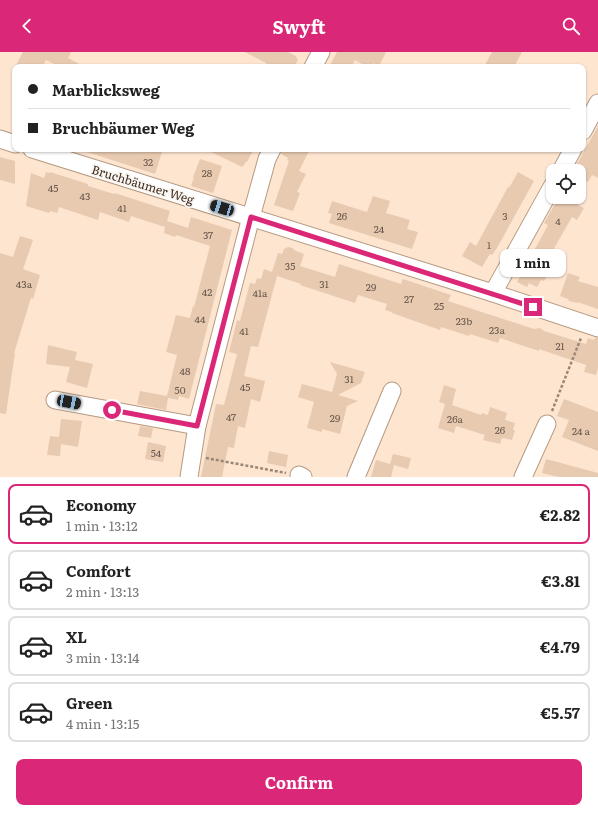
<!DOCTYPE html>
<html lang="en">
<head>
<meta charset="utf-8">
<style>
  :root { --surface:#fff; --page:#f6f6f6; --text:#222; --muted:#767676; --line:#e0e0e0; --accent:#db2777 }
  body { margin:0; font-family:Literata,serif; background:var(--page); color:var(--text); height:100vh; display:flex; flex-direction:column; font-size:15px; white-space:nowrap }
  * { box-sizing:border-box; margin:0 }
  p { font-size:13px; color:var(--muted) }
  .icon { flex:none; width:22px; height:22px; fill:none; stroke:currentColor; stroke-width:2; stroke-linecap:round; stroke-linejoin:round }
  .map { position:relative; height:425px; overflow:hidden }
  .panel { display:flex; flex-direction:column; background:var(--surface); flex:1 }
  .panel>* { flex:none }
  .hud { position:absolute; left:12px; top:12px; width:574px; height:88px; border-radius:8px; box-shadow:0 1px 3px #0004; display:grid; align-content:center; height:88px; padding:0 16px; background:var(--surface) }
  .controls { position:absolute; left:546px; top:112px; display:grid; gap:8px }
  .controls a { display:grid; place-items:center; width:40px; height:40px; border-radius:8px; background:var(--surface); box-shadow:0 1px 3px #0004; font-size:20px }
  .end { position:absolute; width:18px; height:18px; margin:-9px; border:5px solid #db2777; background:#fff; box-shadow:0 0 0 2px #fff }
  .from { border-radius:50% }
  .bubble { position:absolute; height:28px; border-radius:8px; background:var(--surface); box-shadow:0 1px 3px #0004; font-size:13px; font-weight:700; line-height:28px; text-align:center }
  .car { position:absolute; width:12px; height:24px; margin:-12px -6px; border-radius:5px; box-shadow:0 0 3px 1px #0007; background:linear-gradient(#222 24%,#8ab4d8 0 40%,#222 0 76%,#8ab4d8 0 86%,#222 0) }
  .hud b { display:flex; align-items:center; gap:14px; height:38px; font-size:15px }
  .hud b+b { border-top:1px solid var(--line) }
  .hud i { width:10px; height:10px; background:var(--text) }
  ul { padding:7px 0 0; list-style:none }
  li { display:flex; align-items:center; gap:12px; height:60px; margin:0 8px 6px; padding:0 8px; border:2px solid var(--line); border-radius:8px }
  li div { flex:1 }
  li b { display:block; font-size:15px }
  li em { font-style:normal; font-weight:700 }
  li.selected { border-color:var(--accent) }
  li>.icon { width:36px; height:36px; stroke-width:1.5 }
  .primary-button { display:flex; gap:8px; margin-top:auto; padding:8px 16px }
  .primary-button a { flex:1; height:46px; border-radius:8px; background:var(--accent); color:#fff; font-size:16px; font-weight:700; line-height:46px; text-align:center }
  header { display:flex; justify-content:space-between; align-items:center; height:52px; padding:0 16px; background:var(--accent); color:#fff; font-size:18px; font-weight:700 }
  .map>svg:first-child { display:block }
  .building { fill:#e8cab1 }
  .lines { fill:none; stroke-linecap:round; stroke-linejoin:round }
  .minor-casing { stroke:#b69a81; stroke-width:19 }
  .path { stroke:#998878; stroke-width:2.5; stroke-dasharray:3 2; stroke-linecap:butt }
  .minor { stroke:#fff; stroke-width:17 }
  .route { stroke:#db2777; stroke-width:5 }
  .labels { text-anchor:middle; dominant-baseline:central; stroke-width:3.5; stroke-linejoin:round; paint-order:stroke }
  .number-label { font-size:10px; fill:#68574a }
  .street-label { font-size:12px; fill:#3d3127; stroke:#fcf6f1 }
</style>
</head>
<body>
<header><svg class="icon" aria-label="back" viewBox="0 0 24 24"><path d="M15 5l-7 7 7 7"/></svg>Swyft<svg class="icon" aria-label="search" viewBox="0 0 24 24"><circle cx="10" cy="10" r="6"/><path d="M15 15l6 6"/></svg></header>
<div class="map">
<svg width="598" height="425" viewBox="0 0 598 425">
  <rect width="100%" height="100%" fill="#fde5d0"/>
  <g class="building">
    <path d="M23 0H71L68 6 85 15H60L46 8 42 15H15Z"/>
    <path d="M245 0H288L296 4 298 8 294 15H264L266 11Z"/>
    <path d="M337 0H386L379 14 373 11 370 15H368L355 8 351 15H329Z"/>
    <path d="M492 0H522L514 15H484Z"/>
    <path d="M598 74V126L592 123 588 130 579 125V119H573Z"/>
    <path d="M85 97H153L162 100 155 122 84 99Z"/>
    <path d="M205 97H254L247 110H246L242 115Z"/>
    <path d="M282 97H310L299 119 306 122 297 140 300 141 293 159 274 153 289 109 287 108 288 106 281 102Z"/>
    <path d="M0 105 15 109V132L0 128Z"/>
    <path d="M200 107 222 114 213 141 191 134 194 125H193Z"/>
    <path d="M46 120 49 121 50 120 88 132V134L114 142 115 141 170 159 167 169 188 176 191 165 232 178 189 347 179 344 178 348 168 346 166 358 137 352 140 339 167 344 177 303 166 300 176 263 190 266 193 254 194 255 210 194 176 183 175 185 164 181 165 175 131 164 129 170 100 160 98 168 59 155 57 161 50 159 49 161 26 154 31 121 44 126Z"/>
    <path d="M518 120 534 129 497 196 492 203 490 202 482 215 462 204 470 190 476 194 508 135 509 136Z"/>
    <path d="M373 144 390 149 386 161 410 168 407 177 418 180 412 197 329 171 332 162 328 161 332 149 367 160Z"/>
    <path d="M559 145H575L581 148 578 153 584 156 577 168 572 165 553 198 557 199 553 207 556 208 544 229 541 228 537 235 529 231 527 235 517 230 548 173 544 171Z"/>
    <path d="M20 184 33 188 23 217 40 223 33 247 31 246 14 301H15L6 362 0 361V201L13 205Z"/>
    <path d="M288 195 293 196 294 198 304 202 300 214 335 225 339 212 401 232 403 227 451 243 448 249 534 277 540 276 544 279 586 292 588 286 594 288 595 286H598V316L596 323 584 320 586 313 539 297V299L500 286 498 291 470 282 469 284 441 275 440 278 392 261V260L385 258 387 252 358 243 355 251 300 233 301 232 277 224 258 295 251 294 244 324 265 329 260 350 251 347 245 376 238 374 234 396 228 395 222 425H201L216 352 224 353 234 314 237 302 229 300 237 268 240 269 250 231 255 232 257 226 261 227 264 217 272 220 278 201 282 202 284 197Z"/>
    <path d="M568 221 580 225 578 229 598 235V257L577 250V251L569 249 568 247 560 244Z"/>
    <path d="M48 293 77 300 75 308 93 312 87 336 66 330 70 315 46 312Z"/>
    <path d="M330 310 365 320 361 331 338 343 358 349 347 354 340 382 322 377V380L307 376 314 350 298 345 302 332 332 340 337 322Z"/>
    <path d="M444 333 456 337 452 353 481 363 482 361 488 363 490 355 507 361 505 368 515 371 513 378H515L512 388 502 386 500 392 483 388 485 383 456 374 454 381 438 376 445 352 439 350Z"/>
    <path d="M564 347 598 360V399L562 385 569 368 557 364Z"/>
    <path d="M61 367 82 369 78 395 61 392 60 404 47 403 50 384 59 385Z"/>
    <path d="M140 374 153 376 151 386 138 384Z"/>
    <path d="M148 390 166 394 163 410 145 407Z"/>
    <path d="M269 399 288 403 286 415 267 411Z"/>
    <path d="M393 402 411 406 408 417 394 413 391 425H371L376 408 390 412Z"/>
    <path d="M546 407 598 421V425H559L542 421Z"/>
  </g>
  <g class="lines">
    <g class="minor-casing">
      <g id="minor">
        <path d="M313 15 321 0"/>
        <path d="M583 79 598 51"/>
        <path d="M0 87 15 92"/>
        <path d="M32 97 493 241 598 276"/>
        <path d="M561 119 573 97"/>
        <path d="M493 241 553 133"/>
        <path d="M55 348 197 374"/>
        <path d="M299 423 303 425"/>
        <path d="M189 425 197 374 251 165 267 107 272 97"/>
        <path d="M356 425 392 339"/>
        <path d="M523 425 547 372"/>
      </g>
    </g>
    <g class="path">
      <path d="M552 359 581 286"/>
      <path d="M206 406 286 421"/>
    </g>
    <use href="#minor" class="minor"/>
  </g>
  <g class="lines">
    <path class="route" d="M112 358 197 374 251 165 533 255"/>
  </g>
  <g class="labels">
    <g class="number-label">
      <text x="148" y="109">32</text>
      <text x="207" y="120">28</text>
      <text x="53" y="135">45</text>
      <text x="85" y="143">43</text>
      <text x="122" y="155">41</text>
      <text x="342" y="163">26</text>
      <text x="505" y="163">3</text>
      <text x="558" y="168">4</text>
      <text x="379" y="176">24</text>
      <text x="208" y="182">37</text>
      <text x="489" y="192">1</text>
      <text x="290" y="213">35</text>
      <text x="24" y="231">43a</text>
      <text x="324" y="231">31</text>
      <text x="371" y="234">29</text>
      <text x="207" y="239">42</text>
      <text x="260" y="240">41a</text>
      <text x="409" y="246">27</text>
      <text x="439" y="253">25</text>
      <text x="200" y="266">44</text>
      <text x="464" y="268">23b</text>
      <text x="497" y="277">23a</text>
      <text x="244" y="278">41</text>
      <text x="560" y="293">21</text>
      <text x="185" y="318">48</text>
      <text x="349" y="326">31</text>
      <text x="245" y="334">45</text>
      <text x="180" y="337">50</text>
      <text x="231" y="364">47</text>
      <text x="335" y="365">29</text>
      <text x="455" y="366">26a</text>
      <text x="500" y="377">26</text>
      <text x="581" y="378">24 a</text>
      <text x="156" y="400">54</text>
    </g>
    <g class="street-label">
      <text transform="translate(143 132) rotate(17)">Bruchbäumer Weg</text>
    </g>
  </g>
</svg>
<div class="controls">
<a><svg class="icon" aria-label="locate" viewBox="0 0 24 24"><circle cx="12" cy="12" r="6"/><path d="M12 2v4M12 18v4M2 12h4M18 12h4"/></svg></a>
</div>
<i class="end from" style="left:112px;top:358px"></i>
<i class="end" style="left:533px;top:255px"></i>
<div class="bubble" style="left:500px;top:197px;width:66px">1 min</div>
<i class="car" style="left:222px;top:156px;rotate:287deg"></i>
<i class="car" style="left:69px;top:350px;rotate:101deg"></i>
<div class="hud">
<b><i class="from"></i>Marblicksweg</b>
<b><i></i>Bruchbäumer Weg</b>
</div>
</div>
<section class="panel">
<ul>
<li class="selected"><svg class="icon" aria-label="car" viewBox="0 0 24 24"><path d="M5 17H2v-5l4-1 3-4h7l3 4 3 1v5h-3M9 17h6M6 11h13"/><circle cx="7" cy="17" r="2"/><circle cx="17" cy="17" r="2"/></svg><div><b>Economy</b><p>1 min · 13:12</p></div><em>€2.82</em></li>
<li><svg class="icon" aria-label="car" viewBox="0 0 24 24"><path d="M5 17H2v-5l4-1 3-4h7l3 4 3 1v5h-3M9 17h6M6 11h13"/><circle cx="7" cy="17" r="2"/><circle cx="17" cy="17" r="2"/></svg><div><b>Comfort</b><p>2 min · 13:13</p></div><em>€3.81</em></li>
<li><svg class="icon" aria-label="car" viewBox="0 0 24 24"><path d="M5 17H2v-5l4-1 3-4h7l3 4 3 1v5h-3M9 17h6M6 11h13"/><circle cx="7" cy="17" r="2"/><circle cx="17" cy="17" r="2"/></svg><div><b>XL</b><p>3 min · 13:14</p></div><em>€4.79</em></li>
<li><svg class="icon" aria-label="car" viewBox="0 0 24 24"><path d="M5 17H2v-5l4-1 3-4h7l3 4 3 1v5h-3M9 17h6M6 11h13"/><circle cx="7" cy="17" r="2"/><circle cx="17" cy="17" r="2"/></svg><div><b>Green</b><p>4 min · 13:15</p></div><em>€5.57</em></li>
</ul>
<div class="primary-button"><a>Confirm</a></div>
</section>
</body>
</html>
